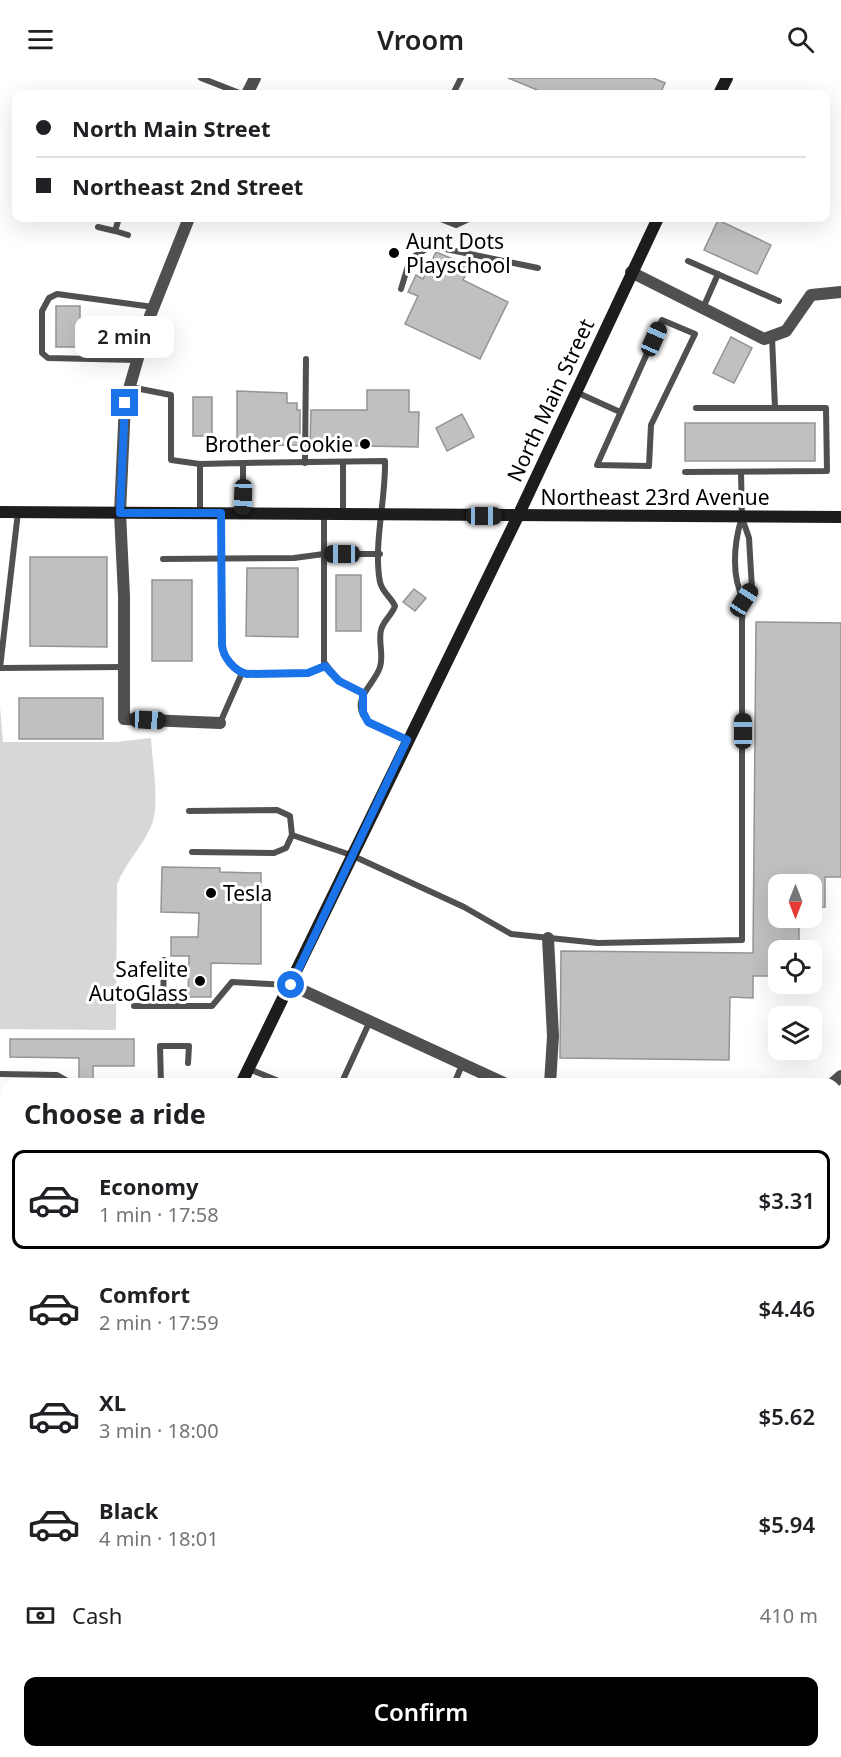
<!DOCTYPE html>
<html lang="en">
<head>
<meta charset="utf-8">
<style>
  :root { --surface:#fff; --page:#f6f6f6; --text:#202124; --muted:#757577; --line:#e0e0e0; --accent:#000 }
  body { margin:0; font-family:"Noto Sans",sans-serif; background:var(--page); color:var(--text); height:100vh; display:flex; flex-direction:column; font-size:22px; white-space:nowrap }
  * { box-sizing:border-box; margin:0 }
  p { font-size:20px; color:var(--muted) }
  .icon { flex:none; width:33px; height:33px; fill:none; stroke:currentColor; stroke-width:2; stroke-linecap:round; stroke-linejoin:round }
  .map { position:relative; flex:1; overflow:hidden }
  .side { position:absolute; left:0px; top:1000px; width:842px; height:680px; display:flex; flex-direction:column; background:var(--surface); border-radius:18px 18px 0 0; box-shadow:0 6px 24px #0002 }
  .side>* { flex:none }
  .banner { position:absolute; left:12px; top:12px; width:818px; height:132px; border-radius:12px; box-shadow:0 6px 24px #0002; display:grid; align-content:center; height:132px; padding:0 24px; background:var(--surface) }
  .needle { width:39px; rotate:180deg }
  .controls { position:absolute; left:768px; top:796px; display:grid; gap:12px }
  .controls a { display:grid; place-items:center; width:54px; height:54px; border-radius:12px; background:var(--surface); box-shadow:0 6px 24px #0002; font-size:30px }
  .end { position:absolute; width:27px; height:27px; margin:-14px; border:8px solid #1a73e8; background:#fff; box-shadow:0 0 0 3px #fff }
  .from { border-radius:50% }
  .bubble { position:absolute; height:42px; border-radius:12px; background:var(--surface); box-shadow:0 6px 24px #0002; font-size:20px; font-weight:600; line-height:42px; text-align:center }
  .car { position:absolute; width:18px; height:36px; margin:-18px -9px; border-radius:8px; box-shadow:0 0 4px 2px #0007; background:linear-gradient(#222 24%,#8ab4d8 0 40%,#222 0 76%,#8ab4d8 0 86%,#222 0) }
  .banner b { display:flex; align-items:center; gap:21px; height:57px; font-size:22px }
  .banner b+b { border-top:2px solid var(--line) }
  .banner i { width:15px; height:15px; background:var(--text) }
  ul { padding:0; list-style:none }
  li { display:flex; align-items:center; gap:18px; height:99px; margin:0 12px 9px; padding:0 12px; border:3px solid transparent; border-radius:12px }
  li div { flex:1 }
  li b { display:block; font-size:22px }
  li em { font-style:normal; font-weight:600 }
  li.current { border-color:var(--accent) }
  li>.icon { width:54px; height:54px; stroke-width:1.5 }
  h2 { padding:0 24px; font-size:27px; line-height:72px }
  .pay { display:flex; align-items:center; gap:15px; height:66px; padding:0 24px; font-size:22px }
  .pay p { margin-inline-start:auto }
  .button { display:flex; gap:12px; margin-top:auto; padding:12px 24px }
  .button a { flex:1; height:69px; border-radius:12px; background:var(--accent); color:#fff; font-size:24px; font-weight:600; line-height:69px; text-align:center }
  header { display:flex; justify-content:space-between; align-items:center; height:78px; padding:0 24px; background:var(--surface); font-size:27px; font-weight:600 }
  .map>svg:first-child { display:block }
  .green { fill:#d7d7d7 }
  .water { fill:#9e9e9e }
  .building { fill:#c0c0c0; stroke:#949494; stroke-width:1.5 }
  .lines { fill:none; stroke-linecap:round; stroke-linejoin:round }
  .path { stroke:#727272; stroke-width:2; stroke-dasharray:1.5 3; stroke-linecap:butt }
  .service { stroke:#505050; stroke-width:6 }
  .minor { stroke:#505050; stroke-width:12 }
  .secondary { stroke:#1d1d1d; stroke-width:12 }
  .route { stroke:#1a73e8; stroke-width:8 }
  .poi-dot { fill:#000; stroke:#fff; stroke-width:2 }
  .labels { text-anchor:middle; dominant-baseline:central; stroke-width:6; stroke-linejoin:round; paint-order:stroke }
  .poi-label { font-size:21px; fill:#000; stroke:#fff; text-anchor:start }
  .street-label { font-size:21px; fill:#000; stroke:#fff }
</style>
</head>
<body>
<header><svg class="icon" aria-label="menu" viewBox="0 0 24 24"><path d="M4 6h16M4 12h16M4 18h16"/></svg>Vroom<svg class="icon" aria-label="search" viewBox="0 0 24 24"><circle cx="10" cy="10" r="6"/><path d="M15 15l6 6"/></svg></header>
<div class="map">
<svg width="841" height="1679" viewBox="0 0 841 1679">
  <rect width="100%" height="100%" fill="#fff"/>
  <g class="green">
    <path d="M0 629 3 664H116L151 660C152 682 160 726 152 746 143 769 125 784 117 807L116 952 0 951Z"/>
    <path d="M0 1158 6 1160V1268H0Z"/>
    <path d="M148 1674H323L327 1679H142Z"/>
    <path d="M641 1674H671L673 1679H639Z"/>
  </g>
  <path class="water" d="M530 1674H630L629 1679H530Z"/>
  <g class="building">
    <path d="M508 0H653L665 5 660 16H547Z"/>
    <path d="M718 142 771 167 757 196 704 172Z"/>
    <path d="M436 174 470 188 463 202 508 224 480 281 405 246 418 218 408 214 416 197 423 201Z"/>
    <rect x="56" y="228" width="24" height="41"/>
    <path d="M731 259 752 270 734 305 713 295Z"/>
    <path d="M367 312H409V334H419L418 369 310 367 311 332H367Z"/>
    <path d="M237 313 287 315V325H297V332H300V367L237 368Z"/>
    <rect x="193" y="319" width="19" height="39"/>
    <path d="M462 336 474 359 447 373 436 350Z"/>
    <rect x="685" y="345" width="130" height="38"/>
    <path d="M30 479H107V569L30 568Z"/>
    <path d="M247 490H298V559L246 558Z"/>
    <rect x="336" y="497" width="25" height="56"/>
    <rect x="152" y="502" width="40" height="81"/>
    <path d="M414 511 426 520 415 533 403 524Z"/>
    <path d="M756 544 841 545V799H825V829H812V807H778V840H799V873H778V898H753V920L730 919 729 982 560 980 561 873 753 875Z"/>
    <rect x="19" y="620" width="84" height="41"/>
    <path d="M162 789 220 790V794L261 795V886L211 885V919H188L189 878H171V859H198L199 835 161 834Z"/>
    <path d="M10 961H134V988H93V1002H79V980L10 979Z"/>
  </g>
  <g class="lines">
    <path class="path" d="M0 1440 6 1441"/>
    <g class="service">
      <path d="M201 0 242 16"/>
      <path d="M453 16 461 0"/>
      <path d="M438 140 456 147 471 140"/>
      <path d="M98 149 115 153 119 140"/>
      <path d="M115 153 128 157"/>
      <path d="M688 183 779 223"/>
      <path d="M401 211 410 181 431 168 538 190"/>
      <path d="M703 230 718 196"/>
      <path d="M662 242 695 256 651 347 649 388 597 387Z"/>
      <path d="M772 259 775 330"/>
      <path d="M136 282 48 280 42 275V233L49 220 57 216 153 229"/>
      <path d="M130 309 171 317V382L200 386 243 385V435"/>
      <path d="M576 314 620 334"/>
      <path d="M343 384V436"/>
      <path d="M243 385 385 383C386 421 373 467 380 504 382 514 391 519 395 528 392 537 383 543 381 552 378 564 384 577 380 589 375 607 346 623 370 646L407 661"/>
      <path d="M305 385 306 281"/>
      <path d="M685 394 827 393 826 330H696"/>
      <path d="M200 435V386"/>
      <path d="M221 435 222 567C223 579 234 593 247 596L308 595 325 588"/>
      <path d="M324 436V584L339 603 363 615"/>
      <path d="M741 442C734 466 731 500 744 522"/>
      <path d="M163 481 294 480 324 476H380"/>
      <path d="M0 590 18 434"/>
      <path d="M0 590 123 589"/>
      <path d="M220 645 242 595"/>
      <path d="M189 733 277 732 290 738 292 757"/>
      <path d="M192 774 274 775 286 770 292 757 351 777 464 829 511 856 598 865 742 862V542L744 522 752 511 749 460 742 440 741 394"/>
      <path d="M134 928H212L232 904 290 907"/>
      <path d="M163 928 164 882"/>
      <path d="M249 991 286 1006"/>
      <path d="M0 996 57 997 73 1006"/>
      <path d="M161 1006 160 968H189L188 985"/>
      <path d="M341 1006 370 943"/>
      <path d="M454 1006 462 987"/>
      <path d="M0 1054H6"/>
      <path d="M0 1096H6"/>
      <path d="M0 1406 6 1378"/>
      <path d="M836 1453 841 1464"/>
      <path d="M836 1516 841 1520"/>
      <path d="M0 1523 6 1524"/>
      <path d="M0 1592H6"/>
      <path d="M389 1674 485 1676V1674"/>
      <path d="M689 1674V1679"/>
      <path d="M20 1679V1674"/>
    </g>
    <g class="minor">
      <path d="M247 16 255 0"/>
      <path d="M189 140 150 238 125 325 120 435 124 518V641L220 645"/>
      <path d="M631 194 764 261 786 253 811 217 841 214"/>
      <path d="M548 860 553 958 550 1006"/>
      <path d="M291 907 506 1006"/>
      <path d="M832 1006 841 998"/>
      <path d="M0 1292H6"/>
      <path d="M836 1427 841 1428"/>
    </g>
    <g class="secondary">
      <path d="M719 16 727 0"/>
      <path d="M0 434 841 439"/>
      <path d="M241 1006 518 438 658 140"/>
      <path d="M74 1674 77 1679"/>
    </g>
  </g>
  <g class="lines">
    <path class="route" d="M125 325 120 435H221L222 567C223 579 234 593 247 596L308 595 325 588 339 603 363 615V634L368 644 407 662 291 907"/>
  </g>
  <g class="poi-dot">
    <circle cx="394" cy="175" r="6"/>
    <circle cx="365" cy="366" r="6"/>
    <circle cx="211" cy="815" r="6"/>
    <circle cx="200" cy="903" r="6"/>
  </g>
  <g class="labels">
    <g class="poi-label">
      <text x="406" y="163">Aunt Dots<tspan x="406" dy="24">Playschool</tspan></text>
      <text x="353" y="366" text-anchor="end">Brother Cookie</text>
      <text x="223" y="815">Tesla</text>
      <text x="188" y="891" text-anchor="end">Safelite<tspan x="188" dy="24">AutoGlass</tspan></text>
    </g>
    <g class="street-label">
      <text transform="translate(550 322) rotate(-65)">North Main Street</text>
      <text x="655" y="419">Northeast 23rd Avenue</text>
    </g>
  </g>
</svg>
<div class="controls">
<a><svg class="needle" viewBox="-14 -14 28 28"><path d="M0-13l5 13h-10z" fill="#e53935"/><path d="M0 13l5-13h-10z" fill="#757577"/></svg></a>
<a><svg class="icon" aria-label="locate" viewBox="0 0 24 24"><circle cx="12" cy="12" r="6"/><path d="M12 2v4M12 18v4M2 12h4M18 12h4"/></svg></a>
<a><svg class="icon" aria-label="layers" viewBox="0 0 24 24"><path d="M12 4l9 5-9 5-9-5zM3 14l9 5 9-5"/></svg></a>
</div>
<i class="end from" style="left:291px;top:907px"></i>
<i class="end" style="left:125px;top:325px"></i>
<div class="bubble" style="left:75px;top:238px;width:99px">2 min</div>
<i class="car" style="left:654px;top:261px;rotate:24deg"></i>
<i class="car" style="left:243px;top:419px;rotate:182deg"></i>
<i class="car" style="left:484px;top:438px;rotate:90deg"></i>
<i class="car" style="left:342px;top:476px;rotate:270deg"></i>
<i class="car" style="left:744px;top:522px;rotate:33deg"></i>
<i class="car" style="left:148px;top:642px;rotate:93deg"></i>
<i class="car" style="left:743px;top:653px;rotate:0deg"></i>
<div class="banner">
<b><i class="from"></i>North Main Street</b>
<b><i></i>Northeast 2nd Street</b>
</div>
<section class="side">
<h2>Choose a ride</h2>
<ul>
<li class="current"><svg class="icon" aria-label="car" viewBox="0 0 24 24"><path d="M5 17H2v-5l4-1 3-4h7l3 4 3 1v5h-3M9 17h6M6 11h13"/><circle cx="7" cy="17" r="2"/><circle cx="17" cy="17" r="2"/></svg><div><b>Economy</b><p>1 min · 17:58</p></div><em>$3.31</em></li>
<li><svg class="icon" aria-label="car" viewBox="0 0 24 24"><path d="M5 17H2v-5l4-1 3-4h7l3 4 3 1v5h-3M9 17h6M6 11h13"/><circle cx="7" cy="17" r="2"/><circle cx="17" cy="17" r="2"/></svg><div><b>Comfort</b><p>2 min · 17:59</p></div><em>$4.46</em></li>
<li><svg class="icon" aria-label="car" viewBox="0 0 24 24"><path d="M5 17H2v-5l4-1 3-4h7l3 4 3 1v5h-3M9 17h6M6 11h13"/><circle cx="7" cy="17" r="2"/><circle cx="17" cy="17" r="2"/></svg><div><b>XL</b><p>3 min · 18:00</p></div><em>$5.62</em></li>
<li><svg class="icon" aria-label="car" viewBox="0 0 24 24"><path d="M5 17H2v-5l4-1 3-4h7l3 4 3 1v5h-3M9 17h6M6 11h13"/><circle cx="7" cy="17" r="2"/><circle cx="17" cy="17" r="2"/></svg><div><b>Black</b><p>4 min · 18:01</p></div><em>$5.94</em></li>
</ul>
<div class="pay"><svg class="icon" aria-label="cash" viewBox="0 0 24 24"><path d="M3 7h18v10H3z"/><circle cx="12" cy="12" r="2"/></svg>Cash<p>410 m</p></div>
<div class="button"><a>Confirm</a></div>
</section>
</div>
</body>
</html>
